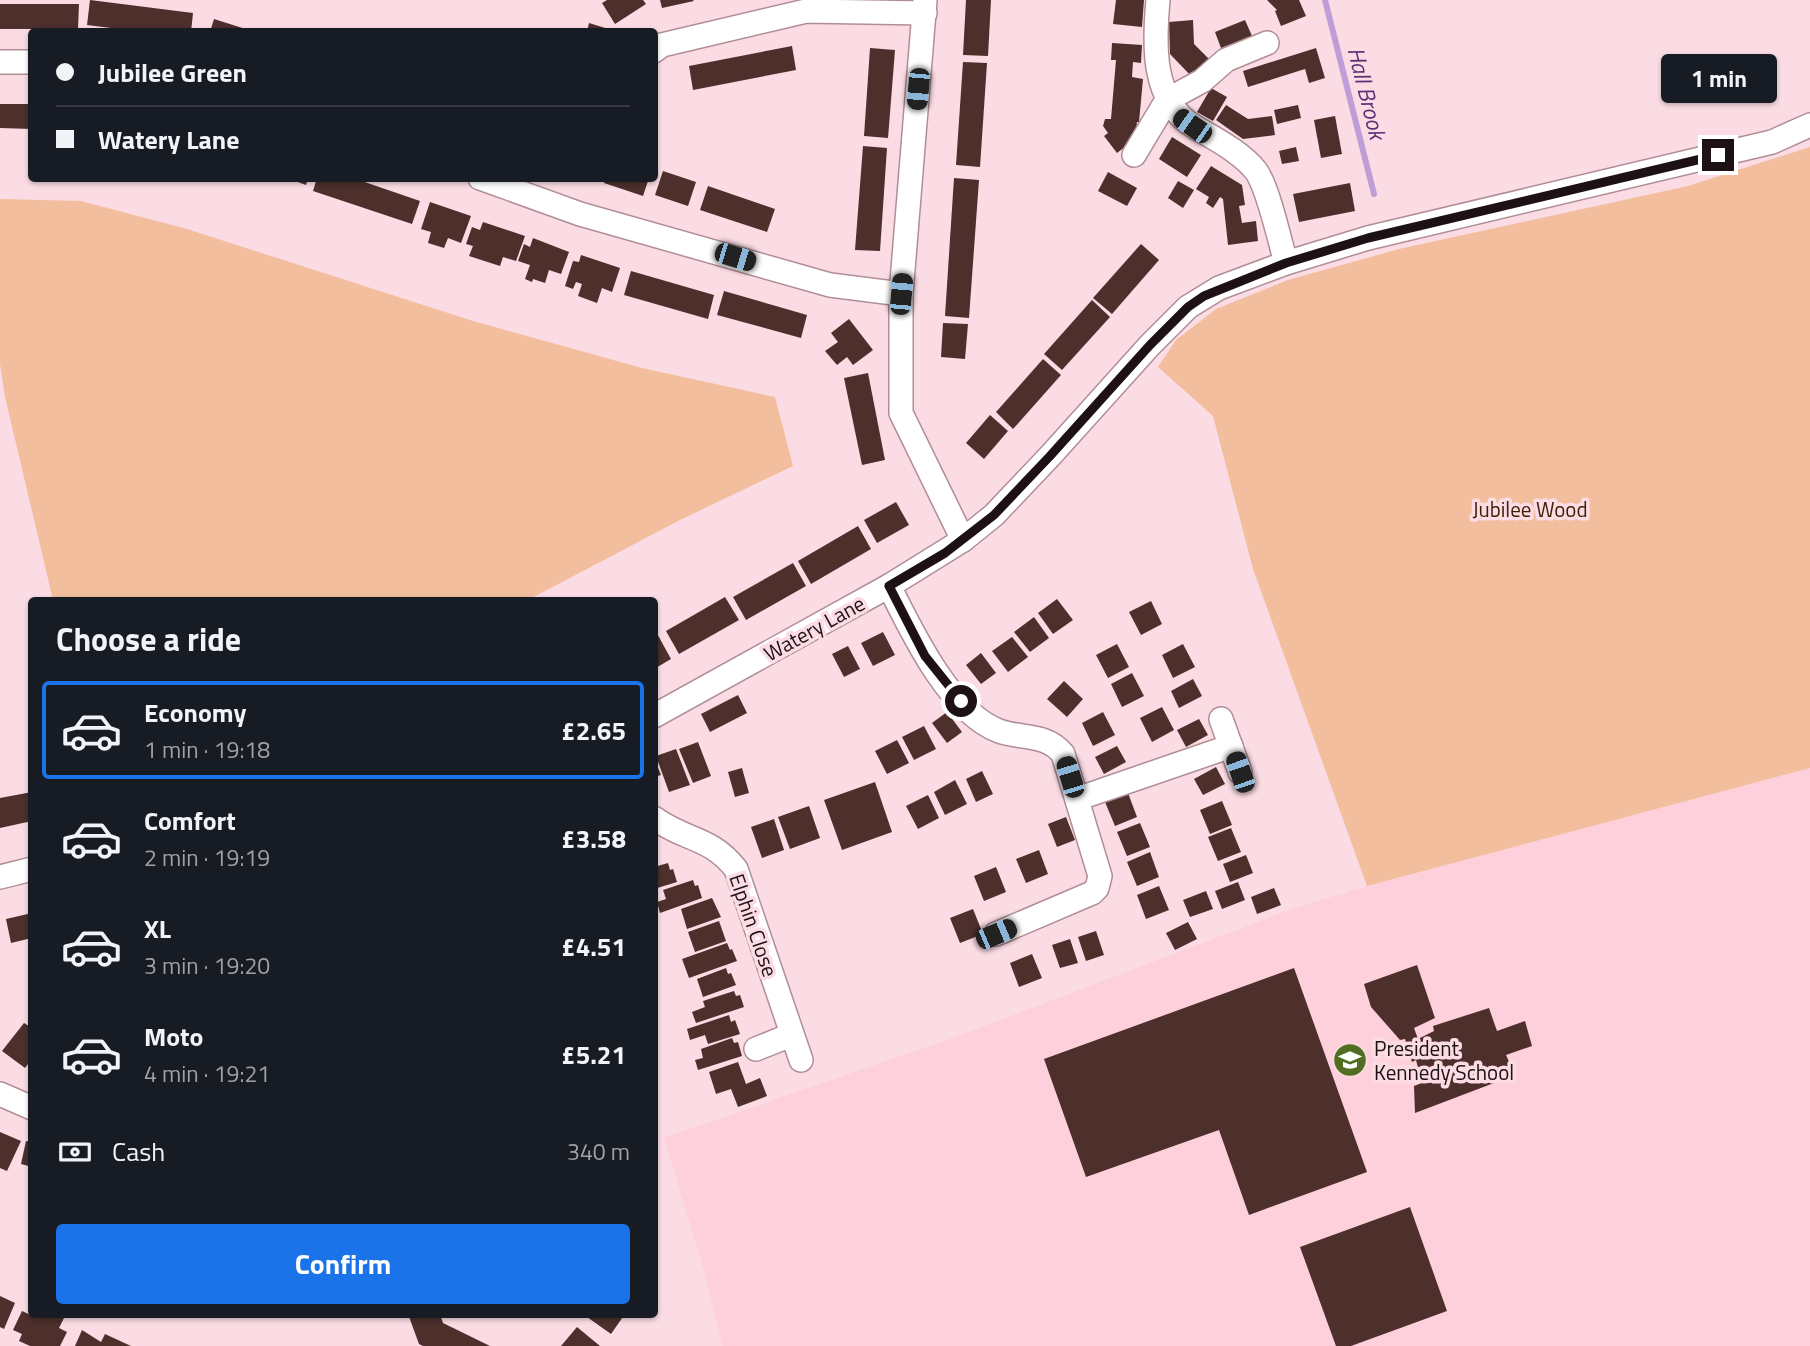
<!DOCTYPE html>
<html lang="en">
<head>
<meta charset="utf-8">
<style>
  :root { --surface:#171b24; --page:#242831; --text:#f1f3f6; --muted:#9ea1a6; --line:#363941; --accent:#1a73e8 }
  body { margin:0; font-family:"Titillium Web",sans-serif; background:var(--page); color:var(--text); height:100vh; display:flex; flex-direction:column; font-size:26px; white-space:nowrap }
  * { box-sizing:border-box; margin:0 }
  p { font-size:23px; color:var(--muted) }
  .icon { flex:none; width:38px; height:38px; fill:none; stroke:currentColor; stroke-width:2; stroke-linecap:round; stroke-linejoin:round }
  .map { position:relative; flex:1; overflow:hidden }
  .panel { position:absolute; left:28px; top:597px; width:630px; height:721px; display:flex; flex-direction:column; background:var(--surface); border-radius:7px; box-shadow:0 2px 5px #0004 }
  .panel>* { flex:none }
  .hud { position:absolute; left:28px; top:28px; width:630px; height:154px; border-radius:7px; box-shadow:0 2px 5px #0004; display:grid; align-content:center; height:154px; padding:0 28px; background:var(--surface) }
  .end { position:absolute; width:32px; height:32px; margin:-16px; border:9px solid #1d1114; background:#fff; box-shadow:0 0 0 4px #fff }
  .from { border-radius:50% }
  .bubble { position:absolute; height:49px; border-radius:7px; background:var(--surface); box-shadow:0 2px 5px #0004; font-size:23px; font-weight:700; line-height:49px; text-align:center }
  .car { position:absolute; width:21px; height:42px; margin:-21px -10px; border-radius:9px; box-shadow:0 0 5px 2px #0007; background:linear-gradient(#222 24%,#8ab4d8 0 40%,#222 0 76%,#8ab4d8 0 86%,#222 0) }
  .hud b { display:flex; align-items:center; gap:24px; height:66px; font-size:26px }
  .hud b+b { border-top:2px solid var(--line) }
  .hud i { width:18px; height:18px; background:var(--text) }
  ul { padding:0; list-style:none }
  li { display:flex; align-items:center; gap:21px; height:98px; margin:0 14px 10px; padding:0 14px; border:4px solid transparent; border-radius:7px }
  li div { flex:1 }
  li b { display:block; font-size:26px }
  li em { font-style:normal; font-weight:700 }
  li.active { border-color:var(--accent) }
  li>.icon { width:63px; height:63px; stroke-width:1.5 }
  h2 { padding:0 28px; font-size:32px; line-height:84px }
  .pay { display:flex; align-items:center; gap:18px; height:77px; padding:0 28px; font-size:26px }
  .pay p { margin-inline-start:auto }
  .button { display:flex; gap:14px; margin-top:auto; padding:14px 28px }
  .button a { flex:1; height:80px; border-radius:7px; background:var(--accent); color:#fff; font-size:28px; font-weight:700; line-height:80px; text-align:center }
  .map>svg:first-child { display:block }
  .built { fill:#fed0db }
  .green { fill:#f2be9e }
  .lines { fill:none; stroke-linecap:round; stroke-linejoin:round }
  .stream { stroke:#bf9dd6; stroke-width:6 }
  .building { fill:#4d2f2c }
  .street-casing { stroke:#b18e96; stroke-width:26 }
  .street { stroke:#fff; stroke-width:23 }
  .route { stroke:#1d1114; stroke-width:9 }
  .labels { text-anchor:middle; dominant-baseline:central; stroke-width:7; stroke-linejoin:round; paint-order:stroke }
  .park-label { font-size:21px; fill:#431d01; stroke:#fbdce4 }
  .street-label { font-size:21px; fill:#1d1114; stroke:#fbdce4 }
  .poi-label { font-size:21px; fill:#1d1114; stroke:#fbdce4; text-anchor:start }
  .water-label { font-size:23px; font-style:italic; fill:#5c3075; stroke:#fbdce4 }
</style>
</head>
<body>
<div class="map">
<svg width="1810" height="1346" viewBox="0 0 1810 1346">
  <rect width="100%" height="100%" fill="#fbdce4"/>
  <path class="built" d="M1810 768V1346H722L705 1274 664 1138 961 1035 1297 907 1368 886Z"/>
  <g class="green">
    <path d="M1810 147V768L1367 886 1253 569 1213 416 1158 367 1176 340 1216 309 1288 280 1399 249 1688 186Z"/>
    <path d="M0 199 81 201 187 229 473 321 642 368 775 397 793 466 680 520 528 600H53L5 397 0 364Z"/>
  </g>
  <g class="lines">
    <path class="stream" d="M1325 0 1374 194"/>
  </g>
  <g class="building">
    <path d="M90 0 193 13 191 32H143L87 25Z"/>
    <path d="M607 0H643L646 4 615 24 602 3Z"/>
    <path d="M660 0H693L694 1 662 8Z"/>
    <path d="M966 0H991L988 56 963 55Z"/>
    <path d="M1116 0H1144L1142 27 1113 24Z"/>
    <path d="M1267 0H1299L1306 16 1281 26 1275 11 1277 10Z"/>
    <path d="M0 4H79L78 29H0Z"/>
    <path d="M214 19 252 31 251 32H210Z"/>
    <path d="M1193 20 1194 44 1211 61 1193 78 1170 54 1169 22Z"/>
    <path d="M1245 20 1252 36 1221 48 1215 32Z"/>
    <path d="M589 23 615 31V32H587Z"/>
    <path d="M1112 43 1142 45 1141 63 1133 62 1132 77 1143 79 1139 122H1137L1135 139 1117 153 1104 136 1108 133 1103 126 1105 119H1111L1116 60H1111Z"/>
    <path d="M792 46 796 70 693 90 689 66Z"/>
    <path d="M870 48 895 50 888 138 864 136Z"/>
    <path d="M1316 48 1325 78 1309 83 1305 69 1248 87 1243 71Z"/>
    <path d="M963 62 987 63 980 167 956 165Z"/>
    <path d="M1211 88 1227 97 1213 121 1197 112Z"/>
    <path d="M0 104H32V129L0 128Z"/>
    <path d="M1226 105 1248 119 1272 116 1275 135 1243 139 1216 120Z"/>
    <path d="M1298 105 1301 118 1277 124 1274 110Z"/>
    <path d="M1335 116 1342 154 1321 158 1314 120Z"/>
    <path d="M1172 137 1201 155 1187 177 1159 159Z"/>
    <path d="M863 146 887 148 880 251 855 250Z"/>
    <path d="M1296 147 1299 161 1282 164 1279 151Z"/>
    <path d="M1211 166 1242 185 1245 205 1239 206 1242 223 1256 221 1258 241 1228 245 1223 199 1220 197 1213 208 1206 203 1209 197 1196 189Z"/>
    <path d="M663 171 696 182 688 206 655 195Z"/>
    <path d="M1108 172 1137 188 1127 206 1098 191Z"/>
    <path d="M287 178H308L306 185Z"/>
    <path d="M317 178H353L420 201 412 224 313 191Z"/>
    <path d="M605 178H649L643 196 604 183Z"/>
    <path d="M954 178 979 180 969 318 945 316Z"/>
    <path d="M1178 181 1194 190 1183 208 1168 198Z"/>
    <path d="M1350 183 1355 211 1299 222 1293 194Z"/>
    <path d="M708 186 775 209 767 232 700 210Z"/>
    <path d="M430 202 471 216 461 243 448 238 444 248 428 243 431 232 421 229Z"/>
    <path d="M483 222 525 236 516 261 503 257 500 266 469 256 473 246 466 244 472 227 480 230Z"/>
    <path d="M533 238 569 252 561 274 549 270 545 283 533 279 532 282 525 279 530 265 518 261 524 244 530 247Z"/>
    <path d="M1141 244 1159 260 1112 314 1093 298Z"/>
    <path d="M581 255 620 268 612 292 602 288 597 303 578 296 582 284 576 282 573 289 565 286 573 261 579 262Z"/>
    <path d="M631 271 714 295 708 319 624 295Z"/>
    <path d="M724 291 807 315 801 338 717 315Z"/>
    <path d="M1092 300 1110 317 1062 370 1044 354Z"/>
    <path d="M849 319 873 350 853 365 847 357 837 365 825 351 838 342 831 333Z"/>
    <path d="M943 323 968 324 965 359 941 357Z"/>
    <path d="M1043 359 1061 375 1013 429 996 412Z"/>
    <path d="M868 373 885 460 862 465 844 378Z"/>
    <path d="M990 415 1008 431 984 459 966 443Z"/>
    <path d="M896 502 909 525 877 543 864 520Z"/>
    <path d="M858 526 871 549 811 584 798 561Z"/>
    <path d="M793 563 806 586 746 620 733 597Z"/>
    <path d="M725 597 739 620 679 654 666 631Z"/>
    <path d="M1057 599 1073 620 1053 634 1038 613Z"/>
    <path d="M1151 601 1162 624 1141 635 1129 612Z"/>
    <path d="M1034 617 1049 638 1030 652 1014 632Z"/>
    <path d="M654 628 671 659 654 669Z"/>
    <path d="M883 632 895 655 873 666 861 643Z"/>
    <path d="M1012 637 1028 657 1008 672 992 651Z"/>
    <path d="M1117 644 1129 667 1108 678 1096 655Z"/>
    <path d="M1183 644 1195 667 1173 678 1162 655Z"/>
    <path d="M848 646 860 669 844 677 832 654Z"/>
    <path d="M981 653 996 673 981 684 966 665Z"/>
    <path d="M1132 673 1144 696 1122 707 1111 684Z"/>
    <path d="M1193 679 1202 696 1179 708 1171 691Z"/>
    <path d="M1064 681 1083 699 1067 717 1047 699Z"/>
    <path d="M738 695 747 713 710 732 701 714Z"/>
    <path d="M1162 707 1174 730 1152 742 1140 718Z"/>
    <path d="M947 712 962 732 947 743 932 723Z"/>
    <path d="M1103 712 1115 735 1093 746 1082 723Z"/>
    <path d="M1199 719 1208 735 1186 747 1177 730Z"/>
    <path d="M924 726 936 749 914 760 902 737Z"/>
    <path d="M897 740 909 763 887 774 875 751Z"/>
    <path d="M698 742 711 776 693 783 679 749Z"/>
    <path d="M1117 746 1126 762 1104 774 1095 757Z"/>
    <path d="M676 749 690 785 669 792 656 756Z"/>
    <path d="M654 758 661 775 654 777Z"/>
    <path d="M1216 767 1225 784 1203 795 1194 779Z"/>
    <path d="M742 768 749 793 735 797 728 772Z"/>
    <path d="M982 771 993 794 976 802 966 779Z"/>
    <path d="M955 780 967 804 945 815 934 792Z"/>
    <path d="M875 782 892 832 842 850 824 800Z"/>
    <path d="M32 792V821L0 828V798Z"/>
    <path d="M1128 793 1137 817 1115 826 1105 802Z"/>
    <path d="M928 795 939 818 918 829 906 806Z"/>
    <path d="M1222 801 1232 825 1210 834 1200 810Z"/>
    <path d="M809 806 820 838 790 849 778 817Z"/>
    <path d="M1066 817 1075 840 1057 847 1048 824Z"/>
    <path d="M774 819 784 850 762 858 751 827Z"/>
    <path d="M1140 823 1150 847 1127 856 1117 832Z"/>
    <path d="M1231 828 1241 852 1218 861 1208 837Z"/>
    <path d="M1039 850 1048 874 1026 883 1016 859Z"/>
    <path d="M1150 852 1159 877 1137 886 1127 862Z"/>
    <path d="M1246 855 1253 873 1230 882 1223 864Z"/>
    <path d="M668 863 670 870 673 869 677 882 654 889V867Z"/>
    <path d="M996 867 1006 892 984 901 974 876Z"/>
    <path d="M693 880 695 886 698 885 702 898 660 913 657 902 666 899 663 890Z"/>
    <path d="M1238 882 1245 900 1222 909 1215 891Z"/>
    <path d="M1159 886 1169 910 1146 919 1137 895Z"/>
    <path d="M1274 888 1281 905 1257 914 1251 897Z"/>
    <path d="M1206 891 1213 909 1190 917 1183 900Z"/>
    <path d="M712 898 721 917 687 929 681 909Z"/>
    <path d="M973 909 983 934 960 943 950 918Z"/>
    <path d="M32 913V938L11 943 6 919Z"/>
    <path d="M719 921 726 941 695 952 688 932Z"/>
    <path d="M1188 922 1197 939 1175 950 1166 933Z"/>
    <path d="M1096 931 1104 955 1086 961 1078 937Z"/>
    <path d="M1070 939 1078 963 1060 968 1052 945Z"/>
    <path d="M727 943 730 950 732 949 737 961 689 978 682 959Z"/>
    <path d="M1032 954 1042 978 1019 987 1010 963Z"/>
    <path d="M1417 965 1435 1018 1414 1028 1418 1039 1434 1031 1433 1026 1489 1008 1497 1031 1525 1021 1532 1046 1506 1055 1515 1075 1415 1113 1414 1086 1422 1083 1416 1060 1412 1062 1405 1039 1400 1040 1371 1007 1364 984Z"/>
    <path d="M726 968 728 974 731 973 736 985 703 997 697 979Z"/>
    <path d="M1294 968 1367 1172 1249 1215 1219 1130 1086 1177 1044 1059Z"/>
    <path d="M734 991 736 996 740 995 744 1007 696 1023 692 1012 705 1007 703 1001Z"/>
    <path d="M729 1015 731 1022 735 1020 740 1034 708 1044 705 1035 690 1040 687 1029Z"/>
    <path d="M24 1023 32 1028V1059L25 1068 2 1051Z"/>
    <path d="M732 1038 734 1043 738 1042 742 1056 698 1070 695 1060 703 1058 701 1049Z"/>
    <path d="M738 1062 746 1084 760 1078 767 1096 738 1107 731 1089 716 1094 709 1072Z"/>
    <path d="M0 1132 21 1141 7 1171 0 1168Z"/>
    <path d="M26 1141 32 1142V1167L21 1164Z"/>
    <path d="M1410 1207 1447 1311 1351 1346H1336L1300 1247Z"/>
    <path d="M0 1296 15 1303 4 1329 0 1327Z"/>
    <path d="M22 1311 37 1318 38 1314H56L64 1318 59 1328 67 1332 60 1346H30L19 1341 22 1334 13 1330Z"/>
    <path d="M408 1314H440L443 1323 490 1346H423L419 1344Z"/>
    <path d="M589 1314H625L611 1334 587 1317Z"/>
    <path d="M577 1327 600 1346H561Z"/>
    <path d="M82 1330 101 1342 105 1334 131 1346H75Z"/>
  </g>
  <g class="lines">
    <g class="street-casing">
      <g id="street">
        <path d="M925 0 901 294V413L963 540"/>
        <path d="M1158 0C1154 43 1151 102 1195 127 1215 139 1241 152 1256 171 1268 187 1280 242 1286 263"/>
        <path d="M654 51 662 45 806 11 925 13"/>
        <path d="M0 62H32"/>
        <path d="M1134 155 1167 100 1202 81 1226 60 1267 43"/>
        <path d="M480 178 580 214 830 285 901 294"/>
        <path d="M889 586C911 630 950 713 999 731 1021 739 1046 733 1063 754L1100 876 1097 888 1092 893 996 934"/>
        <path d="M654 716 889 586 963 540 994 515 1050 456 1150 345 1188 307 1219 288 1286 263 1368 238 1772 142 1810 125"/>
        <path d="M1221 719 1240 772"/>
        <path d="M1077 799 1231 746"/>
        <path d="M654 818C685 841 710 836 736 869L801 1060"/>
        <path d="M0 877 32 869"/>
        <path d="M756 1049 791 1035"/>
        <path d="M0 1094 32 1108"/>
      </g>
    </g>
    <use href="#street" class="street"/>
  </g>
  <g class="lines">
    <path class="route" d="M961 701 925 656 889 586 945 553 994 515 1050 456 1150 345 1188 307 1204 296 1286 263 1368 238 1718 155"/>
  </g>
  <defs>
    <g id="school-disc" transform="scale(1.75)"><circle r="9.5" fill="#506d21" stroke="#fbdce4"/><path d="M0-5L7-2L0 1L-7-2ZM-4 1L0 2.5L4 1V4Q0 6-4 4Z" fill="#fff"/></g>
  </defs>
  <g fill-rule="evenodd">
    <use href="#school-disc" x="1350" y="1060"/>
  </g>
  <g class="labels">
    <g class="park-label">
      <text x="1530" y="509">Jubilee Wood</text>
    </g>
    <g class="street-label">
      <text transform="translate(814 628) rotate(-29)">Watery Lane</text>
      <text transform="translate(754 925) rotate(71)">Elphin Close</text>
    </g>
    <g class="poi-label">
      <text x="1374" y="1048">President<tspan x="1374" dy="24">Kennedy School</tspan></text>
    </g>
    <g class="water-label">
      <text transform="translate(1367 93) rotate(76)">Hall Brook</text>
    </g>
  </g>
</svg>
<i class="end from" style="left:961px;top:701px"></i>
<i class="end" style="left:1718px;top:155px"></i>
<div class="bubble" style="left:1661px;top:54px;width:116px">1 min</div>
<i class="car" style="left:918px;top:89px;rotate:185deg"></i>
<i class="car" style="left:1192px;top:126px;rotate:305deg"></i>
<i class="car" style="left:735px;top:257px;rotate:107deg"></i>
<i class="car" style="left:901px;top:294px;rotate:5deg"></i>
<i class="car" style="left:1240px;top:772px;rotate:341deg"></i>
<i class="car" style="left:1070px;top:777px;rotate:343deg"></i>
<i class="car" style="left:996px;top:934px;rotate:67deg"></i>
<div class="hud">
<b><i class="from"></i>Jubilee Green</b>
<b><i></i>Watery Lane</b>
</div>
<section class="panel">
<h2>Choose a ride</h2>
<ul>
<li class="active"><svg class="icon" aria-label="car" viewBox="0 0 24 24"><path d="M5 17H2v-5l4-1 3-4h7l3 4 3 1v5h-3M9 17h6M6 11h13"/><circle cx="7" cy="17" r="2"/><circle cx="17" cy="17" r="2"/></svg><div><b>Economy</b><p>1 min · 19:18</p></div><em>£2.65</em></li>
<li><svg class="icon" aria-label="car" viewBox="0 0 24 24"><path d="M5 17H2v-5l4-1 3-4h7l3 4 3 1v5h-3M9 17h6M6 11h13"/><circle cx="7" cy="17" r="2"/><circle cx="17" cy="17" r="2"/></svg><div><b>Comfort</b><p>2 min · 19:19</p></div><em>£3.58</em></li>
<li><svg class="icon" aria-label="car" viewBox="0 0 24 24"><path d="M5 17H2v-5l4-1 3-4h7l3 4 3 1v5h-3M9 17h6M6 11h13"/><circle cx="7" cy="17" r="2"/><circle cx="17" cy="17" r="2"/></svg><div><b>XL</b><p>3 min · 19:20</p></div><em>£4.51</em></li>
<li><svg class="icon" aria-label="car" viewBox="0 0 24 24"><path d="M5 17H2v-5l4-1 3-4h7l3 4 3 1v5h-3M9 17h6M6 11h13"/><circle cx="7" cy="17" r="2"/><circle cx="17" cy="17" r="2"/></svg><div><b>Moto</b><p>4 min · 19:21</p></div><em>£5.21</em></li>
</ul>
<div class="pay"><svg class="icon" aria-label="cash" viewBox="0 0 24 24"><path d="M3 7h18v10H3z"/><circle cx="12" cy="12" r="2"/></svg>Cash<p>340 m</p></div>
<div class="button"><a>Confirm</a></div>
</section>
</div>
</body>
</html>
